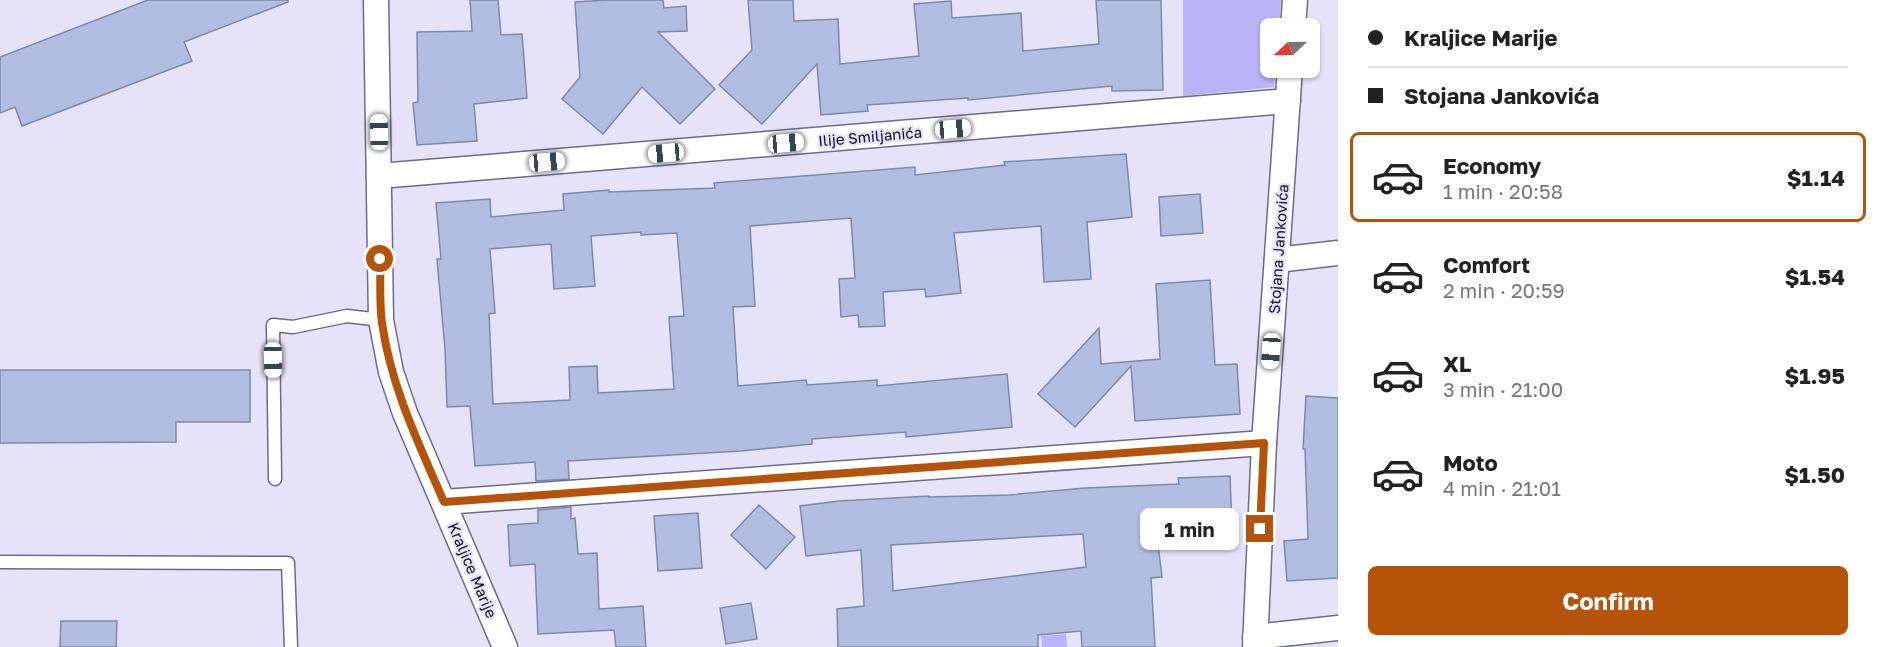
<!DOCTYPE html>
<html lang="en">
<head>
<meta charset="utf-8">
<style>
  :root { --surface:#fff; --page:#f2f2f2; --text:#222; --muted:#767676; --line:#e0e0e0; --accent:#b45309 }
  body { margin:0; font-family:"Golos Text",sans-serif; background:var(--page); color:var(--text); height:100vh; display:flex; flex-direction:column; font-size:22px; white-space:nowrap }
  * { box-sizing:border-box; margin:0 }
  p { font-size:20px; color:var(--muted) }
  .icon { flex:none; width:33px; height:33px; fill:none; stroke:currentColor; stroke-width:2; stroke-linecap:round; stroke-linejoin:round }
  .map { position:relative; flex:1; overflow:hidden }
  .details { display:flex; flex-direction:column; background:var(--surface); width:540px }
  .details>* { flex:none }
  .top-card { display:grid; align-content:center; height:132px; padding:0 30px; background:var(--surface) }
  .needle { width:39px; rotate:248deg }
  .fabs { position:absolute; left:1260px; top:18px; display:grid; gap:12px }
  .fabs a { display:grid; place-items:center; width:60px; height:60px; border-radius:9px; background:var(--surface); box-shadow:0 2px 4px #0004; font-size:30px }
  .end { position:absolute; width:27px; height:27px; margin:-14px; border:8px solid #b45309; background:#fff; box-shadow:0 0 0 3px #fff }
  .from { border-radius:50% }
  .bubble { position:absolute; height:42px; border-radius:9px; background:var(--surface); box-shadow:0 2px 4px #0004; font-size:20px; font-weight:700; line-height:42px; text-align:center }
  .car { position:absolute; width:18px; height:36px; margin:-18px -9px; border-radius:8px; box-shadow:0 0 4px 2px #0007; background:linear-gradient(#fff 24%,#345 0 40%,#fff 0 76%,#345 0 86%,#fff 0) }
  .top-card b { display:flex; align-items:center; gap:21px; height:57px; font-size:22px }
  .top-card b+b { border-top:2px solid var(--line) }
  .top-card i { width:15px; height:15px; background:var(--text) }
  ul { padding:0; list-style:none }
  li { display:flex; align-items:center; gap:18px; height:90px; margin:0 12px 9px; padding:0 18px; border:3px solid transparent; border-radius:9px }
  li div { flex:1 }
  li b { display:block; font-size:22px }
  li em { font-style:normal; font-weight:700 }
  li.active { border-color:var(--accent) }
  li>.icon { width:54px; height:54px; stroke-width:1.5 }
  .action { display:flex; gap:12px; margin-top:auto; padding:12px 30px }
  .action a { flex:1; height:69px; border-radius:9px; background:var(--accent); color:#fff; font-size:24px; font-weight:700; line-height:69px; text-align:center }
  main { display:flex; flex:1; min-height:0 }
  .map>svg:first-child { display:block }
  .green { fill:#bcb2f8 }
  .building { fill:#b2bee1; stroke:#7e89aa; stroke-width:1.5; fill-rule:evenodd }
  .lines { fill:none; stroke-linecap:round; stroke-linejoin:round }
  .lane-casing { stroke:#6e6a8b; stroke-width:15 }
  .street-casing { stroke:#6e6a8b; stroke-width:27 }
  .lane { stroke:#fff; stroke-width:12 }
  .street { stroke:#fff; stroke-width:24 }
  .route { stroke:#b45309; stroke-width:8 }
  .labels { text-anchor:middle; dominant-baseline:central; stroke-width:4.5; stroke-linejoin:round; paint-order:stroke }
  .street-label { font-size:15px; fill:#13111d; stroke:#e5e2fa }
</style>
</head>
<body>
<main>
<div class="map">
<svg width="1338" height="647" viewBox="0 0 1338 647">
  <rect width="100%" height="100%" fill="#e5e2fa"/>
  <g class="green">
    <path d="M1183 0H1281L1279 28H1270V68H1276L1274 87 1183 96Z"/>
    <path d="M1066 634 1067 647H1042L1041 636Z"/>
  </g>
  <g class="building">
    <path d="M148 0H288V2L184 42 192 61 22 126 15 107 0 113V57Z"/>
    <path d="M470 0H498L501 35 522 34 527 98 474 104 477 141 417 145 413 103 418 102 417 32 472 31Z"/>
    <path d="M607 0H663L664 8 686 6 687 31 658 32 715 89 680 124 642 87 603 134 562 99 580 77 575 2Z"/>
    <path d="M748 0H793L794 21 838 19 840 64 919 56 914 4 951 1 952 18 1021 13 1023 51 1099 44 1096 0H1161L1163 90 1112 91V86L968 100V98L867 105 868 111 821 115 817 64 762 124 719 85 752 50Z"/>
    <path d="M1126 154 1132 217 1087 222 1091 279 1044 282 1041 226 954 233 961 293 926 297 925 289 883 292 885 326 859 327 858 315 841 317 839 279 855 278 851 218 750 226 755 306 733 307 738 386 806 380 807 385 877 380V386L1007 374 1012 427 906 437V432L812 439V444L741 451 568 461 569 479 536 481 535 462 475 466 470 406 447 407 445 349 437 259H441L436 203 490 199 491 217 564 210 563 194 609 190V192L715 188 714 183 915 167V175L1005 165 1004 162ZM641 232V235L677 233 684 316 669 317 674 389 598 393 597 366 569 367 570 400 493 404 489 314 495 313 490 249 551 244 554 289 595 286 591 236Z"/>
    <path d="M1200 194 1203 233 1161 236 1159 197Z"/>
    <path d="M1210 280 1215 365 1237 364 1240 414 1135 421 1131 366 1075 427 1038 394 1099 328 1101 364 1160 359 1156 284Z"/>
    <path d="M0 370H250V422H176V442L0 443Z"/>
    <path d="M1306 396 1338 398V578L1287 581 1284 541 1308 539 1305 449H1303Z"/>
    <path d="M1230 476 1232 526 1156 528 1162 577 1151 578 1155 647H1082L1081 631 1038 635V647H838L837 609 864 606 861 550 806 556 800 506 839 501 929 496V497L1009 495 1085 488 1179 484 1178 478ZM1083 534 1086 567 893 591 891 545Z"/>
    <path d="M759 505 795 537 766 569 731 535Z"/>
    <path d="M571 507V519L575 518 578 554 597 553 599 609 643 606 646 647H616L614 630 538 634 535 564 510 566 508 525 538 523V510Z"/>
    <path d="M698 513 702 568 658 571 654 516Z"/>
    <path d="M751 603 757 639 726 644 720 608Z"/>
    <path d="M61 621H117L116 647H60Z"/>
  </g>
  <g class="lines">
    <g class="lane-casing">
      <g id="lane">
        <path d="M275 479 273 325 293 327 347 316 381 320"/>
        <path d="M0 562 288 563 291 647"/>
      </g>
    </g>
    <g class="street-casing">
      <g id="street">
        <path d="M376 0 381 320 391 372 405 413 505 647"/>
        <path d="M1293 28 1295 0"/>
        <path d="M379 176 1288 101"/>
        <path d="M1277 260 1338 253"/>
        <path d="M444 502 1264 443"/>
        <path d="M1255 637 1338 628"/>
        <path d="M1255 647 1264 443 1290 68"/>
      </g>
    </g>
    <use href="#lane" class="lane"/>
    <use href="#street" class="street"/>
  </g>
  <g class="lines">
    <path class="route" d="M380 259C381 280 379 303 382 323 391 387 419 444 444 502L1264 443 1260 529"/>
  </g>
  <g class="labels">
    <g class="street-label">
      <text transform="translate(870 136) rotate(-5)">Ilije Smiljanića</text>
      <text transform="translate(1278 249) rotate(-86)">Stojana Jankovića</text>
      <text transform="translate(473 570) rotate(67)">Kraljice Marije</text>
    </g>
  </g>
</svg>
<div class="fabs">
<a><svg class="needle" viewBox="-14 -14 28 28"><path d="M0-13l5 13h-10z" fill="#e53935"/><path d="M0 13l5-13h-10z" fill="#767676"/></svg></a>
</div>
<i class="end from" style="left:380px;top:259px"></i>
<i class="end" style="left:1260px;top:529px"></i>
<div class="bubble" style="left:1140px;top:508px;width:99px">1 min</div>
<i class="car" style="left:953px;top:129px;rotate:85deg"></i>
<i class="car" style="left:379px;top:132px;rotate:359deg"></i>
<i class="car" style="left:786px;top:143px;rotate:85deg"></i>
<i class="car" style="left:666px;top:153px;rotate:265deg"></i>
<i class="car" style="left:547px;top:162px;rotate:85deg"></i>
<i class="car" style="left:1271px;top:351px;rotate:184deg"></i>
<i class="car" style="left:273px;top:360px;rotate:179deg"></i>
</div>
<section class="details">
<div class="top-card">
<b><i class="from"></i>Kraljice Marije</b>
<b><i></i>Stojana Jankovića</b>
</div>
<ul>
<li class="active"><svg class="icon" aria-label="car" viewBox="0 0 24 24"><path d="M5 17H2v-5l4-1 3-4h7l3 4 3 1v5h-3M9 17h6M6 11h13"/><circle cx="7" cy="17" r="2"/><circle cx="17" cy="17" r="2"/></svg><div><b>Economy</b><p>1 min · 20:58</p></div><em>$1.14</em></li>
<li><svg class="icon" aria-label="car" viewBox="0 0 24 24"><path d="M5 17H2v-5l4-1 3-4h7l3 4 3 1v5h-3M9 17h6M6 11h13"/><circle cx="7" cy="17" r="2"/><circle cx="17" cy="17" r="2"/></svg><div><b>Comfort</b><p>2 min · 20:59</p></div><em>$1.54</em></li>
<li><svg class="icon" aria-label="car" viewBox="0 0 24 24"><path d="M5 17H2v-5l4-1 3-4h7l3 4 3 1v5h-3M9 17h6M6 11h13"/><circle cx="7" cy="17" r="2"/><circle cx="17" cy="17" r="2"/></svg><div><b>XL</b><p>3 min · 21:00</p></div><em>$1.95</em></li>
<li><svg class="icon" aria-label="car" viewBox="0 0 24 24"><path d="M5 17H2v-5l4-1 3-4h7l3 4 3 1v5h-3M9 17h6M6 11h13"/><circle cx="7" cy="17" r="2"/><circle cx="17" cy="17" r="2"/></svg><div><b>Moto</b><p>4 min · 21:01</p></div><em>$1.50</em></li>
</ul>
<div class="action"><a>Confirm</a></div>
</section>
</main>
</body>
</html>
